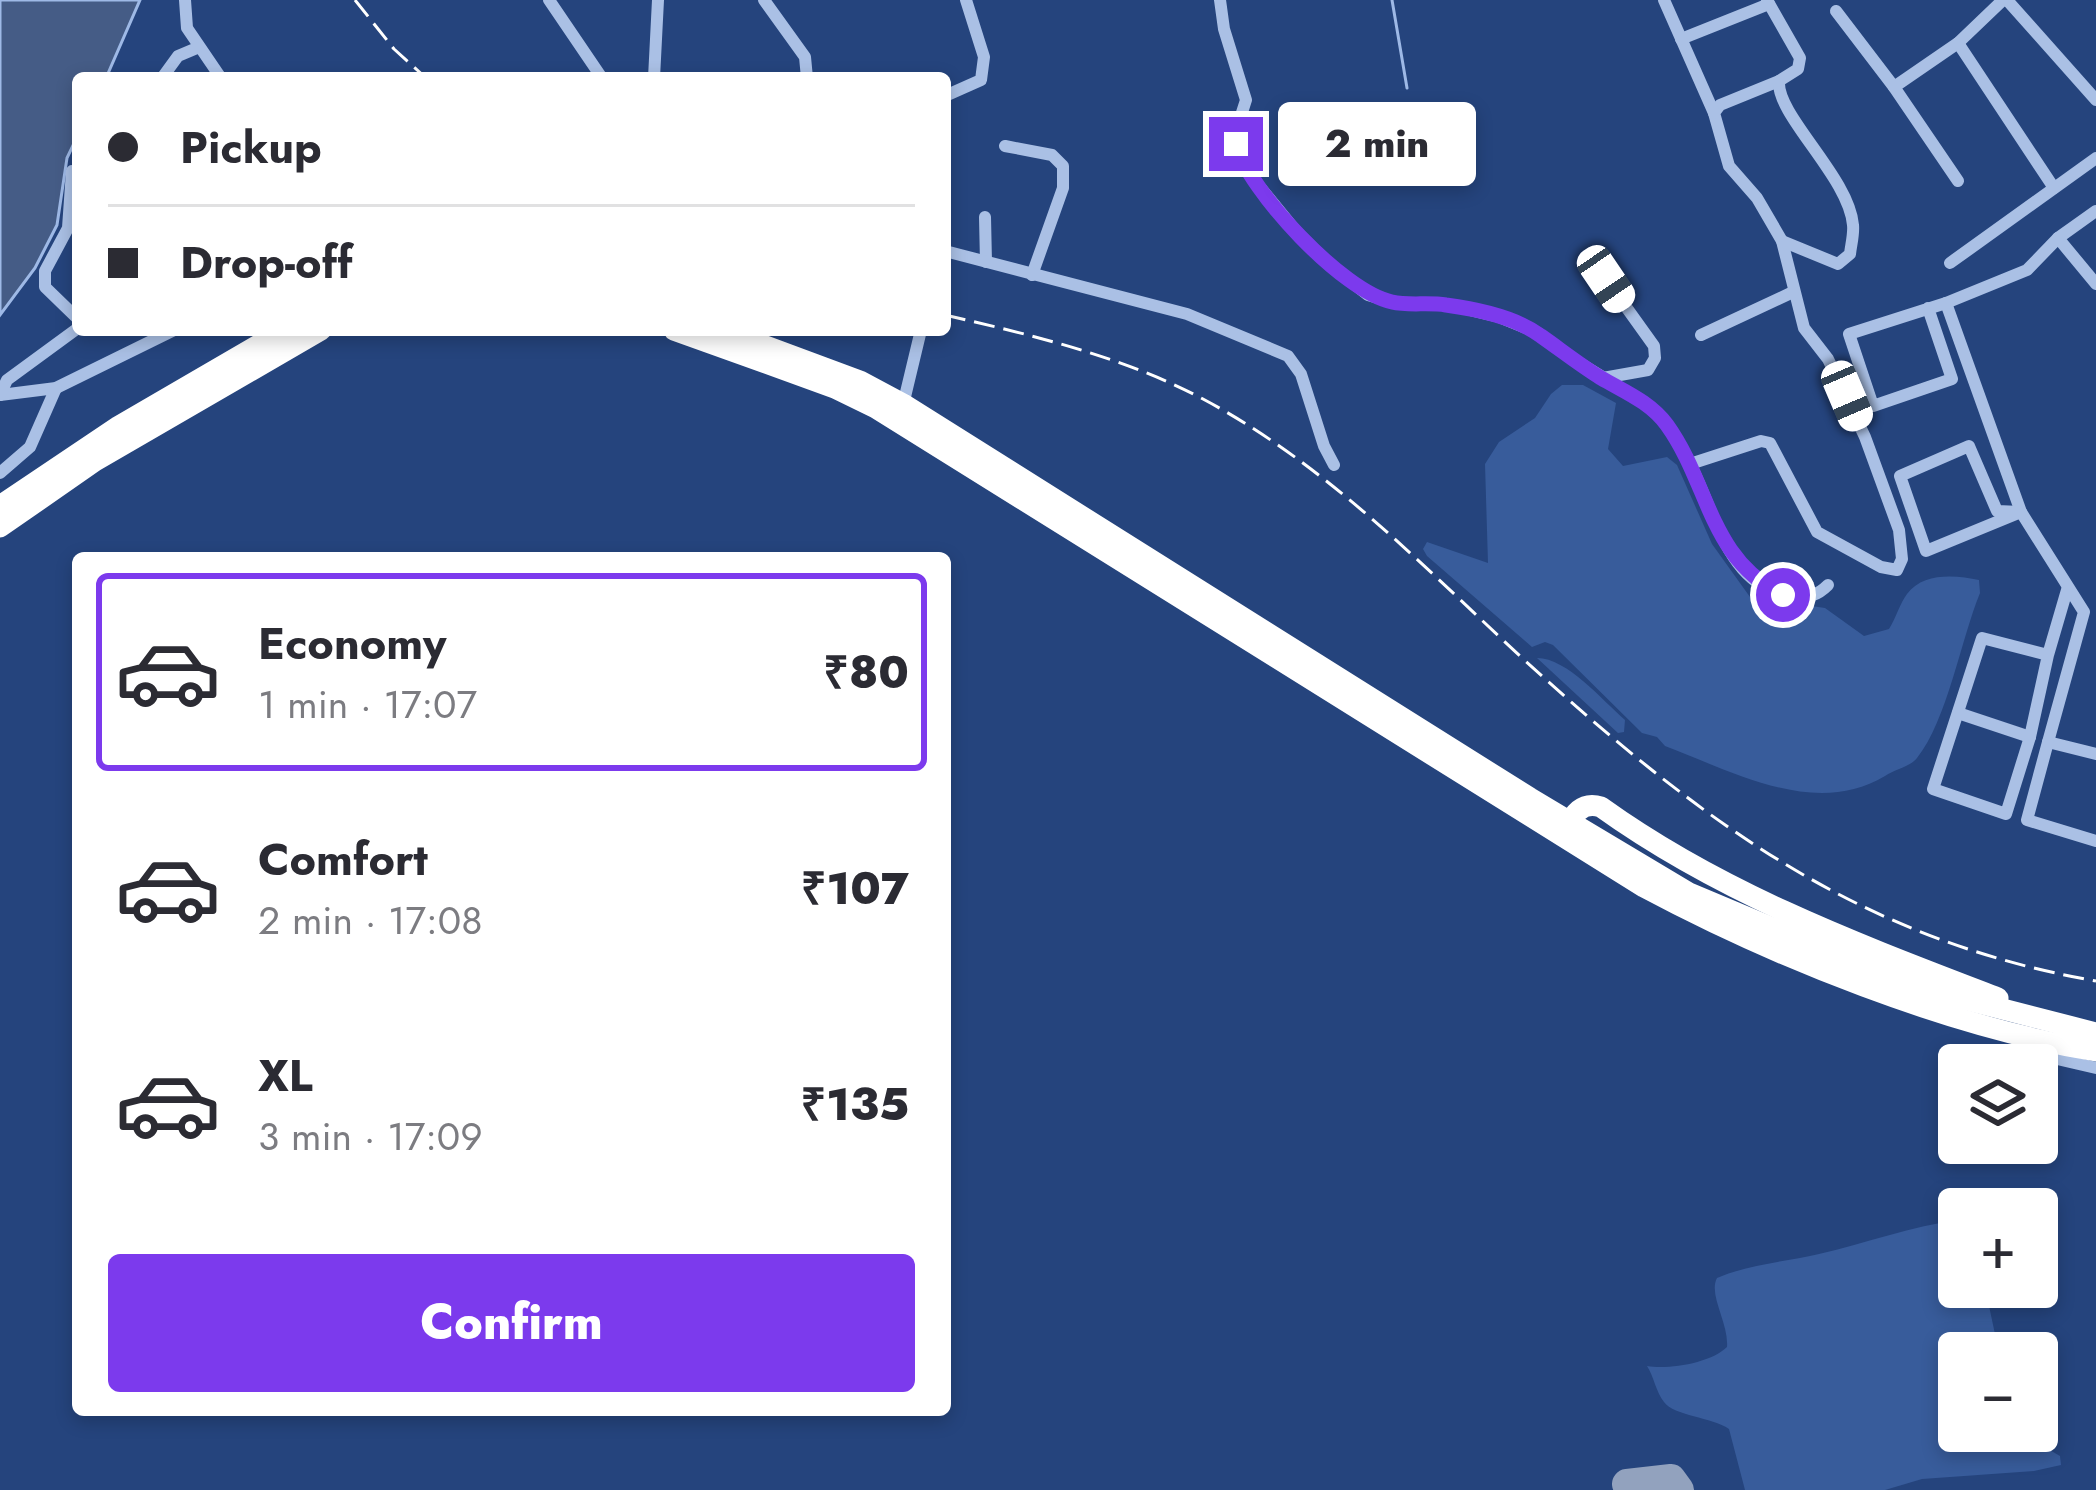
<!DOCTYPE html>
<html lang="en">
<head>
<meta charset="utf-8">
<style>
  :root { --surface:#fff; --page:#f7f7f7; --text:#2b2b33; --muted:#7c7c81; --line:#e1e1e2; --accent:#7c3aed }
  body { margin:0; font-family:Jost,sans-serif; background:var(--page); color:var(--text); height:100vh; display:flex; flex-direction:column; font-size:45px; white-space:nowrap }
  * { box-sizing:border-box; margin:0 }
  p { font-size:39px; color:var(--muted) }
  .icon { flex:none; width:66px; height:66px; fill:none; stroke:currentColor; stroke-width:2; stroke-linecap:round; stroke-linejoin:round }
  .map { position:relative; flex:1; overflow:hidden }
  .drawer { position:absolute; left:72px; top:552px; width:879px; height:864px; display:flex; flex-direction:column; background:var(--surface); border-radius:12px; box-shadow:0 6px 18px #0003 }
  .drawer>* { flex:none }
  .banner { position:absolute; left:72px; top:72px; width:879px; height:264px; border-radius:12px; box-shadow:0 6px 18px #0003; display:grid; align-content:center; height:264px; padding:0 36px; background:var(--surface) }
  .buttons { position:absolute; left:1938px; top:1044px; display:grid; gap:24px }
  .buttons a { display:grid; place-items:center; width:120px; height:120px; border-radius:12px; background:var(--surface); box-shadow:0 6px 18px #0003; font-size:60px }
  .end { position:absolute; width:54px; height:54px; margin:-27px; border:15px solid #7c3aed; background:#fff; box-shadow:0 0 0 6px #fff }
  .from { border-radius:50% }
  .bubble { position:absolute; height:84px; border-radius:12px; background:var(--surface); box-shadow:0 6px 18px #0003; font-size:39px; font-weight:800; line-height:84px; text-align:center }
  .car { position:absolute; width:36px; height:72px; margin:-36px -18px; border-radius:15px; box-shadow:0 0 9px 3px #0007; background:linear-gradient(#fff 24%,#345 0 40%,#fff 0 76%,#345 0 86%,#fff 0) }
  .banner b { display:flex; align-items:center; gap:42px; height:114px; font-size:45px }
  .banner b+b { border-top:3px solid var(--line) }
  .banner i { width:30px; height:30px; background:var(--text) }
  ul { padding:21px 0 0; list-style:none }
  li { display:flex; align-items:center; gap:36px; height:198px; margin:0 24px 18px; padding:0 12px; border:6px solid transparent; border-radius:12px }
  li div { flex:1 }
  li b { display:block; font-size:45px }
  li em { font-style:normal; font-weight:800 }
  li.on { border-color:var(--accent) }
  li>.icon { width:108px; height:108px; stroke-width:1.5 }
  .primary-button { display:flex; gap:24px; margin-top:auto; padding:24px 36px }
  .primary-button a { flex:1; height:138px; border-radius:12px; background:var(--accent); color:#fff; font-size:48px; font-weight:800; line-height:138px; text-align:center }
  .map>svg:first-child { display:block }
  .green { fill:#385c9b }
  .water { fill:#455c86; stroke:#9eb9e6; stroke-width:3 }
  .lines { fill:none; stroke-linecap:round; stroke-linejoin:round }
  .stream { stroke:#9eb9e6; stroke-width:3 }
  .taxiway { stroke:#92a2be; stroke-width:30 }
  .street { stroke:#aac0e5; stroke-width:12 }
  .highway { stroke:#fff; stroke-width:21 }
  .rail { stroke:#fff; stroke-width:3; stroke-dasharray:21 9; stroke-linecap:butt }
  .route { stroke:#7c3aed; stroke-width:15 }
</style>
</head>
<body>
<div class="map">
<svg width="2096" height="1490" viewBox="0 0 2096 1490">
  <rect width="100%" height="100%" fill="#25447d"/>
  <g class="green">
    <path d="M1562 385H1583L1616 403 1608 449 1623 466 1667 457 1677 465 1712 544 1750 597 1825 608 1864 636 1889 629C1896 618 1900 603 1907 594 1923 572 1956 575 1979 580L1980 593C1961 639 1947 721 1917 758 1910 767 1895 769 1885 776 1815 818 1734 772 1665 746L1657 737 1642 733 1553 645 1545 642 1532 647 1427 556 1423 549 1427 542 1488 563 1485 464 1499 442 1535 418 1551 394Z"/>
    <path d="M1537 658C1567 658 1602 700 1625 720L1624 732 1618 733Z"/>
    <path d="M1959 1220V1287H1985L1999 1353H1959V1431H2031L2041 1445 2060 1456 2061 1465 2034 1471 1922 1479 1885 1490H1745L1729 1429C1712 1417 1674 1416 1664 1402 1656 1392 1654 1377 1647 1366 1668 1370 1711 1363 1727 1347 1729 1323 1708 1295 1717 1278 1750 1264 1785 1262 1819 1254 1866 1243 1912 1226 1959 1220Z"/>
  </g>
  <path class="water" d="M0 0H140L106 78H78V135L67 158 57 225 35 268 0 315Z"/>
  <g class="lines">
    <path class="stream" d="M1392 0 1407 88"/>
    <path class="taxiway" d="M1627 1484 1671 1479 1679 1490"/>
    <g class="street">
      <path d="M185 0 187 28 221 78"/>
      <path d="M549 0 602 78"/>
      <path d="M764 0 805 57 807 78"/>
      <path d="M1220 0 1224 29 1246 100 1236 131 1242 165 1296 231 1332 267 1368 295 1395 303 1445 304 1499 317 1538 333 1562 352 1645 403 1666 423 1690 464 1761 441 1770 443 1817 532 1881 567 1897 570 1902 559 1899 530 1865 437 1828 359 1804 328 1782 241 1757 198 1729 166 1714 113 1720 105 1779 81"/>
      <path d="M1664 0 1714 113"/>
      <path d="M1767 0 1800 58 1798 69 1779 81C1776 115 1849 177 1853 225 1854 234 1851 245 1850 254L1838 264 1782 241"/>
      <path d="M2007 0 2096 100"/>
      <path d="M1836 11 1894 87"/>
      <path d="M1681 39 1769 4"/>
      <path d="M1958 43 2054 188"/>
      <path d="M162 78 178 56 197 48"/>
      <path d="M654 78 658 0"/>
      <path d="M945 96 981 80 984 57 966 0"/>
      <path d="M1005 146 1052 155 1063 166V188L1032 275"/>
      <path d="M72 171 68 228 45 271V287L78 319"/>
      <path d="M1958 181 1894 87 1958 43 2003 0"/>
      <path d="M985 217 986 262"/>
      <path d="M2058 238 2096 284"/>
      <path d="M945 251 1187 314 1288 356 1301 374 1324 446 1334 465"/>
      <path d="M1595 254 1606 279 1654 346 1655 358 1648 370 1603 378"/>
      <path d="M1950 263 2096 158"/>
      <path d="M1946 303 2021 512 2084 612 2048 742 2096 754"/>
      <path d="M1928 308 1952 379 1873 406 1849 334 1946 303 2027 270 2058 238 2096 211"/>
      <path d="M1701 335 1793 292"/>
      <path d="M0 395 56 388 174 330"/>
      <path d="M0 395 7 380 78 328"/>
      <path d="M903 405 921 330"/>
      <path d="M1969 446 1997 511 2021 512 1926 551 1900 476Z"/>
      <path d="M1690 464C1715 510 1727 589 1793 596 1808 598 1817 596 1828 585"/>
      <path d="M0 473 30 447 56 388"/>
      <path d="M2048 655 2030 737 2006 814 1933 789 1982 638 2048 655 2067 590"/>
      <path d="M1958 713 2030 737"/>
      <path d="M2048 742 2027 820 2096 841"/>
      <path d="M2027 1052 2096 1068"/>
    </g>
    <g class="highway">
      <path d="M674 330 835 388 876 408 1644 887C1775 957 1949 1027 2096 1051"/>
      <path d="M722 330 860 381 903 404 1530 798 1689 893 1866 967 1948 995 2096 1033"/>
      <path d="M0 506 119 426 284 330"/>
      <path d="M0 527 95 461 321 330"/>
      <path d="M1566 830C1573 814 1582 801 1601 807 1722 894 1860 945 1998 998"/>
      <path d="M2012 1063 2042 1041"/>
    </g>
    <g class="rail">
      <path d="M355 0 394 49 426 78"/>
      <path d="M945 315C1032 335 1124 357 1203 399 1325 464 1420 563 1520 656 1696 817 1855 939 2096 981"/>
    </g>
  </g>
  <g class="lines">
    <path class="route" d="M1236 144C1248 190 1343 292 1392 302 1409 306 1428 302 1446 305 1476 309 1517 318 1541 336 1561 350 1580 365 1601 378 1625 392 1650 402 1667 425 1710 485 1709 559 1783 595"/>
  </g>
</svg>
<div class="buttons">
<a><svg class="icon" aria-label="layers" viewBox="0 0 24 24"><path d="M12 4l9 5-9 5-9-5zM3 14l9 5 9-5"/></svg></a>
<a>+</a>
<a>−</a>
</div>
<i class="end from" style="left:1783px;top:595px"></i>
<i class="end" style="left:1236px;top:144px"></i>
<div class="bubble" style="left:1278px;top:102px;width:198px">2 min</div>
<i class="car" style="left:1606px;top:279px;rotate:146deg"></i>
<i class="car" style="left:1847px;top:396px;rotate:157deg"></i>
<div class="banner">
<b><i class="from"></i>Pickup</b>
<b><i></i>Drop-off</b>
</div>
<section class="drawer">
<ul>
<li class="on"><svg class="icon" aria-label="car" viewBox="0 0 24 24"><path d="M5 17H2v-5l4-1 3-4h7l3 4 3 1v5h-3M9 17h6M6 11h13"/><circle cx="7" cy="17" r="2"/><circle cx="17" cy="17" r="2"/></svg><div><b>Economy</b><p>1 min · 17:07</p></div><em>₹80</em></li>
<li><svg class="icon" aria-label="car" viewBox="0 0 24 24"><path d="M5 17H2v-5l4-1 3-4h7l3 4 3 1v5h-3M9 17h6M6 11h13"/><circle cx="7" cy="17" r="2"/><circle cx="17" cy="17" r="2"/></svg><div><b>Comfort</b><p>2 min · 17:08</p></div><em>₹107</em></li>
<li><svg class="icon" aria-label="car" viewBox="0 0 24 24"><path d="M5 17H2v-5l4-1 3-4h7l3 4 3 1v5h-3M9 17h6M6 11h13"/><circle cx="7" cy="17" r="2"/><circle cx="17" cy="17" r="2"/></svg><div><b>XL</b><p>3 min · 17:09</p></div><em>₹135</em></li>
</ul>
<div class="primary-button"><a>Confirm</a></div>
</section>
</div>
</body>
</html>
